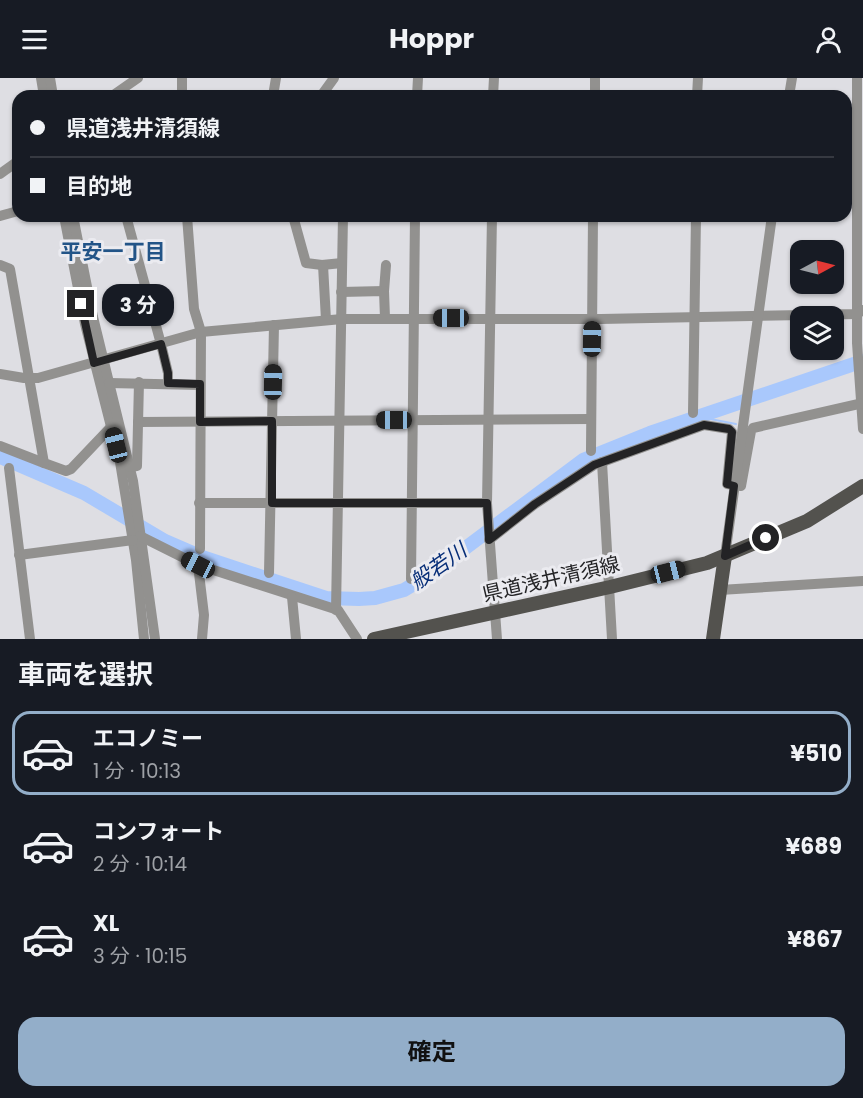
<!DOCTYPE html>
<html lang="ja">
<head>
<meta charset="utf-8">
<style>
  :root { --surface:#171b24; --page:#20242c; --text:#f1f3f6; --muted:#9ea1a6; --line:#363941; --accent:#93aec9 }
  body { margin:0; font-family:Poppins,"Noto Sans JP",sans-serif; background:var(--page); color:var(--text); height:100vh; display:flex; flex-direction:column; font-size:22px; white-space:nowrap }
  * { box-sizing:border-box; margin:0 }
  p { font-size:20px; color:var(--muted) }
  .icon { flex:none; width:33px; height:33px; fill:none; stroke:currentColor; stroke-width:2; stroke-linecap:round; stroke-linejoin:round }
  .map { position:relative; height:561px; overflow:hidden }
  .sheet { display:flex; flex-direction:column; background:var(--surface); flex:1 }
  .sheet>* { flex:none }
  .hud { position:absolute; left:12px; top:12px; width:840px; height:132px; border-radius:18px; box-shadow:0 2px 4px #0004; display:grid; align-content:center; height:132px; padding:0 18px; background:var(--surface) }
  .needle { width:39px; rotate:83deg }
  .controls { position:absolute; left:790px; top:162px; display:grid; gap:12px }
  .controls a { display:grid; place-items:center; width:54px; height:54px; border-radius:12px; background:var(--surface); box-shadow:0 2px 4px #0004; font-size:30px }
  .end { position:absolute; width:27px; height:27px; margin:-14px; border:8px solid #232325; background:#fff; box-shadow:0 0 0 3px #fff }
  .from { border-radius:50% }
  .bubble { position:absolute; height:42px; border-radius:18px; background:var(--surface); box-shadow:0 2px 4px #0004; font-size:20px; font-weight:700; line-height:42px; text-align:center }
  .car { position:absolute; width:18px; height:36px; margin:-18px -9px; border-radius:8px; box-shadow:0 0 4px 2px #0007; background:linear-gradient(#222 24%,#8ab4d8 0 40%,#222 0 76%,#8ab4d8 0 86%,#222 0) }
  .hud b { display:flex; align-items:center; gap:21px; height:57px; font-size:22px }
  .hud b+b { border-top:2px solid var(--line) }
  .hud i { width:15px; height:15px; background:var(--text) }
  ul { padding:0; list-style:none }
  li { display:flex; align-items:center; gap:18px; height:84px; margin:0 12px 9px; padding:0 6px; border:3px solid transparent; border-radius:18px }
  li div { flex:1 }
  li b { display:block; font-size:22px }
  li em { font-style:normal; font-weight:700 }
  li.on { border-color:var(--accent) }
  li>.icon { width:54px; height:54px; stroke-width:1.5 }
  h2 { padding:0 18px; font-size:27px; line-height:72px }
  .primary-button { display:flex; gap:12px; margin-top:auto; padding:12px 18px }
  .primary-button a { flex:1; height:69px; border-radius:18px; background:var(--accent); color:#111; font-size:24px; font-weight:700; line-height:69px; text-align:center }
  header { display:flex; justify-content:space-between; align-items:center; height:78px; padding:0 18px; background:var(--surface); font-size:27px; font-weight:700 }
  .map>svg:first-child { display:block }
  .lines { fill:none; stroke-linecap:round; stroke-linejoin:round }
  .stream { stroke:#a9c8fc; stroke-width:2 }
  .river { stroke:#a9c8fc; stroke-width:14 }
  .minor { stroke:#92918f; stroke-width:10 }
  .major { stroke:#53524e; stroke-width:14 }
  .route { stroke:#232325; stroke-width:8 }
  .labels { text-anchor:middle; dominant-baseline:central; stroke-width:6; stroke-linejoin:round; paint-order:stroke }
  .street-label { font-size:20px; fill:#232325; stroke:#ebebf0 }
  .neighbourhood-label { font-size:21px; font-weight:bold; fill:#225487; stroke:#ebebf0 }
  .water-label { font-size:21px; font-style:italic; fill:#072e78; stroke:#ebebf0 }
</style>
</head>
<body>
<header><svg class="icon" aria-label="menu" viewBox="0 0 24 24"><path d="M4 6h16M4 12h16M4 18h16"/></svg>Hoppr<svg class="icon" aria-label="person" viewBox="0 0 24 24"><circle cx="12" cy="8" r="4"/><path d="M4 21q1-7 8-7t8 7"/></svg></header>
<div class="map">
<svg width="863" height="561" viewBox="0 0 863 561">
  <rect width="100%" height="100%" fill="#dedee3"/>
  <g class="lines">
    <path class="stream" d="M700 339 736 346"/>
    <path class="river" d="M0 379 84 415 165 463 202 479 326 520 359 521 375 520 404 512 432 495 583 382 650 355 863 283"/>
    <g class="minor">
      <path d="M41 0 44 18"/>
      <path d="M50 0 53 18"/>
      <path d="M182 0V18"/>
      <path d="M857 0V265L863 351"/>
      <path d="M112 18 138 0"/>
      <path d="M273 18 276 0"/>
      <path d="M321 18 334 0"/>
      <path d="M417 18 418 0"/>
      <path d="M493 18 494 0"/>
      <path d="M595 18V0"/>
      <path d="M697 18 698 0"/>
      <path d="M789 18 792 0"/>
      <path d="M0 96 18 83"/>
      <path d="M0 138 18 133"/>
      <path d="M64 138 85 246 120 384 136 482 144 561"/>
      <path d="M73 138 93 239 133 403 155 561"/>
      <path d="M126 138 161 266 168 295V305"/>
      <path d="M187 138 194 231 201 254 200 471"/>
      <path d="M293 138 306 185 322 187 342 185"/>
      <path d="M357 138H469"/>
      <path d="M492 138 487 425 497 561"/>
      <path d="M293 139 334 138"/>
      <path d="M0 187 10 191 44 385 66 393 71 391 111 349"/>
      <path d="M323 187 326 242"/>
      <path d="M384 213 386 187"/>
      <path d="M341 214 384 213 385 240"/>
      <path d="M0 296 24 300H38L201 254 342 241H601L857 236 863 232"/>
      <path d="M109 305 200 307"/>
      <path d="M693 335 696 138"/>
      <path d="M138 344 591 341"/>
      <path d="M0 368 44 385"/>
      <path d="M591 373 593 138"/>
      <path d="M602 384 612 561"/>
      <path d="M130 389 137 388 139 304"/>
      <path d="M9 390 30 561"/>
      <path d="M199 425H487"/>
      <path d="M140 458 198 487 338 532 357 561"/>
      <path d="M489 462 535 426 594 387 704 347 729 351 732 354 727 406 741 408 751 353 753 350 863 325"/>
      <path d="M19 477 133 462"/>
      <path d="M725 478 772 138"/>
      <path d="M198 487 204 537 202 561"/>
      <path d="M269 495 274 247"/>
      <path d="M411 501 415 138"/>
      <path d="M720 512 863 503"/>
      <path d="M292 519 296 561"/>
      <path d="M336 532 343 138"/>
    </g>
    <g class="major">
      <path d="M374 561 610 509 707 485 807 443 863 408"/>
      <path d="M713 561 725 478"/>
    </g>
  </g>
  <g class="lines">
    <path class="route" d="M81 226 94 285 161 266 168 295V305L200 306V344L272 343V425H487L489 462 535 426 594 387 704 347 729 351 732 354 727 406 734 408 725 478 766 460"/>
  </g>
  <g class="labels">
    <g class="street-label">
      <text transform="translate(551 501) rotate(-13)">県道浅井清須線</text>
    </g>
    <g class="neighbourhood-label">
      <text x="113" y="173">平安一丁目</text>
    </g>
    <g class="water-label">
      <text transform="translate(438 488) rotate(-35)">般若川</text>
    </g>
  </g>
</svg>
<div class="controls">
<a><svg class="needle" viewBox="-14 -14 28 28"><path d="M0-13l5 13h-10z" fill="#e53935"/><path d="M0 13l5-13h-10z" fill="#9ea1a6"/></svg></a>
<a><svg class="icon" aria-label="layers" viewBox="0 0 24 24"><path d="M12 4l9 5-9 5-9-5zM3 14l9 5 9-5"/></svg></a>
</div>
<i class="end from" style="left:766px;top:460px"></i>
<i class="end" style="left:81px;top:226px"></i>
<div class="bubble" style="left:102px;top:206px;width:72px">3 分</div>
<i class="car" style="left:451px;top:240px;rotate:270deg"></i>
<i class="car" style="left:592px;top:261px;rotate:1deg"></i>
<i class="car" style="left:273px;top:304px;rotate:1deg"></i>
<i class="car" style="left:394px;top:342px;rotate:270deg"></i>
<i class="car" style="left:116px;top:367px;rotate:346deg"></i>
<i class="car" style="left:198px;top:487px;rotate:297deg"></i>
<i class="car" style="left:668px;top:494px;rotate:76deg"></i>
<div class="hud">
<b><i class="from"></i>県道浅井清須線</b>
<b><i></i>目的地</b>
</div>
</div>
<section class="sheet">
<h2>車両を選択</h2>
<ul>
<li class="on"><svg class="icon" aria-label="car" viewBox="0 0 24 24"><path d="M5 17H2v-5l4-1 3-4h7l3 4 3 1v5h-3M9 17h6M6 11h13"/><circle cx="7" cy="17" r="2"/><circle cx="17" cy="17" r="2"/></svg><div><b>エコノミー</b><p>1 分 · 10:13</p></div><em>¥510</em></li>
<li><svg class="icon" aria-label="car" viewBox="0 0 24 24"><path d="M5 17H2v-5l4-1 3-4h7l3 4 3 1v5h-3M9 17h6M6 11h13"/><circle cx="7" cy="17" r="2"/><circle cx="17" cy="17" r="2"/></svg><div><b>コンフォート</b><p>2 分 · 10:14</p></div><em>¥689</em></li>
<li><svg class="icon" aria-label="car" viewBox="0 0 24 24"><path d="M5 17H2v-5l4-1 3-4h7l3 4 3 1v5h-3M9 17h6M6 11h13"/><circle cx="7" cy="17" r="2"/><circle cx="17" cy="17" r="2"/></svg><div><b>XL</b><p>3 分 · 10:15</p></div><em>¥867</em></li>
</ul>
<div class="primary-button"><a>確定</a></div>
</section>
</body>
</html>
